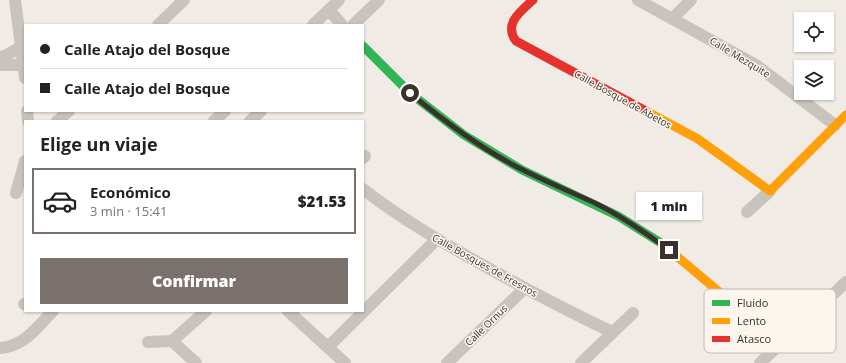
<!DOCTYPE html>
<html lang="es">
<head>
<meta charset="utf-8">
<style>
  :root { --surface:#fff; --page:#f2f2f2; --text:#222; --muted:#767676; --line:#e0e0e0; --accent:#7a716c }
  body { margin:0; font-family:"Open Sans",sans-serif; background:var(--page); color:var(--text); height:100vh; display:flex; flex-direction:column; font-size:15px; white-space:nowrap }
  * { box-sizing:border-box; margin:0 }
  p { font-size:13px; color:var(--muted) }
  .icon { flex:none; width:22px; height:22px; fill:none; stroke:currentColor; stroke-width:2; stroke-linecap:round; stroke-linejoin:round }
  .map { position:relative; flex:1; overflow:hidden }
  .side { position:absolute; left:24px; top:120px; width:340px; height:192px; display:flex; flex-direction:column; background:var(--surface); border-radius:0px; box-shadow:0 1px 3px #0004 }
  .side>* { flex:none }
  .banner { position:absolute; left:24px; top:24px; width:340px; height:88px; border-radius:0px; box-shadow:0 1px 3px #0004; display:grid; align-content:center; height:88px; padding:0 16px; background:var(--surface) }
  .buttons { position:absolute; left:794px; top:12px; display:grid; gap:8px }
  .buttons a { display:grid; place-items:center; width:40px; height:40px; border-radius:0px; background:var(--surface); box-shadow:0 1px 3px #0004; font-size:20px }
  .end { position:absolute; width:18px; height:18px; margin:-9px; border:5px solid #3b302b; background:#fff; box-shadow:0 0 0 2px #fff }
  .from { border-radius:50% }
  .bubble { position:absolute; height:28px; border-radius:0px; background:var(--surface); box-shadow:0 1px 3px #0004; font-size:13px; font-weight:800; line-height:28px; text-align:center }
  .banner b { display:flex; align-items:center; gap:14px; height:38px; font-size:15px }
  .banner b+b { border-top:1px solid var(--line) }
  .banner i { width:10px; height:10px; background:var(--text) }
  ul { padding:0; list-style:none }
  li { display:flex; align-items:center; gap:12px; height:66px; margin:0 8px 6px; padding:0 8px; border:2px solid transparent; border-radius:0px }
  li div { flex:1 }
  li b { display:block; font-size:15px }
  li em { font-style:normal; font-weight:800 }
  li.on { border-color:var(--accent) }
  li>.icon { width:36px; height:36px; stroke-width:1.5 }
  h2 { padding:0 16px; font-size:18px; line-height:48px }
  .cta { display:flex; gap:8px; margin-top:auto; padding:8px 16px }
  .cta a { flex:1; height:46px; border-radius:0px; background:var(--accent); color:#fff; font-size:16px; font-weight:800; line-height:46px; text-align:center }
  .map>svg:first-child { display:block }
  .lines { fill:none; stroke-linecap:round; stroke-linejoin:round }
  .street { stroke:#c9c3be; stroke-width:12 }
  .fast { stroke:#30b455; stroke-width:9 }
  .slow { stroke:#ff9f0a; stroke-width:9 }
  .jam { stroke:#e5322d; stroke-width:9 }
  .route { stroke:#3b302b; stroke-width:5 }
  .labels { text-anchor:middle; dominant-baseline:central; stroke-width:3; stroke-linejoin:round; paint-order:stroke }
  .street-label { font-size:10px; fill:#3b302b; stroke:#fbf5ee }
  .key { fill:#fbf5ee; stroke:#c1bab4; stroke-width:1 }
  .key-label { font-size:11px; fill:#3b302b }
</style>
</head>
<body>
<div class="map">
<svg width="846" height="363" viewBox="0 0 846 363">
  <rect width="100%" height="100%" fill="#f0ebe5"/>
  <g class="lines">
    <g class="street">
      <path d="M15 0 25 78"/>
      <path d="M638 0 756 65 835 125"/>
      <path d="M329 10 342 25"/>
      <path d="M673 18 691 0"/>
      <path d="M158 25 184 0"/>
      <path d="M313 25 339 0"/>
      <path d="M353 25 379 0"/>
      <path d="M0 57 5 56 21 47"/>
      <path d="M0 65H24"/>
      <path d="M27 111 28 121"/>
      <path d="M57 121 69 111"/>
      <path d="M214 121 225 111"/>
      <path d="M250 121 261 111"/>
      <path d="M363 158 365 156"/>
      <path d="M363 189C400 218 440 241 481 264 524 288 568 311 612 332"/>
      <path d="M16 193 25 161"/>
      <path d="M747 212 770 191"/>
      <path d="M24 304H25"/>
      <path d="M288 311 345 363"/>
      <path d="M148 342 172 341"/>
      <path d="M328 347 437 239"/>
      <path d="M0 348C25 346 37 327 53 311"/>
      <path d="M196 363 172 341 206 311"/>
      <path d="M447 363 525 288"/>
      <path d="M581 363 633 313"/>
      <path d="M760 363 846 282"/>
    </g>
    <path class="fast" d="M363 46 410 93 464 135 522 170 618 216 661 243"/>
    <g class="slow">
      <path d="M644 110 698 139 770 191 846 115"/>
      <path d="M661 243 749 317"/>
    </g>
    <path class="jam" d="M533 0C521 11 503 24 516 41L644 110"/>
  </g>
  <g class="lines">
    <path class="route" d="M410 93C445 122 483 150 523 170 547 182 571 192 595 203 621 216 646 233 669 250"/>
  </g>
  <g class="labels">
    <g class="street-label">
      <text transform="translate(740 57) rotate(31)">Calle Mezquite</text>
      <text transform="translate(623 99) rotate(29)">Calle Bosque de Abetos</text>
      <text transform="translate(485 265) rotate(29)">Calle Bosques de Fresnos</text>
      <text transform="translate(486 325) rotate(-44)">Calle Ornus</text>
    </g>
  </g>
  <rect x="704" y="289" width="132" height="64" rx="6" class="key"/>
  <rect x="712" y="300" width="18" height="6" fill="#30b455"/>
  <rect x="712" y="318" width="18" height="6" fill="#ff9f0a"/>
  <rect x="712" y="336" width="18" height="6" fill="#e5322d"/>
  <g class="key-label">
    <text x="737" y="307">Fluido</text>
    <text x="737" y="325">Lento</text>
    <text x="737" y="343">Atasco</text>
  </g>
</svg>
<div class="buttons">
<a><svg class="icon" aria-label="locate" viewBox="0 0 24 24"><circle cx="12" cy="12" r="6"/><path d="M12 2v4M12 18v4M2 12h4M18 12h4"/></svg></a>
<a><svg class="icon" aria-label="layers" viewBox="0 0 24 24"><path d="M12 4l9 5-9 5-9-5zM3 14l9 5 9-5"/></svg></a>
</div>
<i class="end from" style="left:410px;top:93px"></i>
<i class="end" style="left:669px;top:250px"></i>
<div class="bubble" style="left:636px;top:192px;width:66px">1 min</div>
<div class="banner">
<b><i class="from"></i>Calle Atajo del Bosque</b>
<b><i></i>Calle Atajo del Bosque</b>
</div>
<section class="side">
<h2>Elige un viaje</h2>
<ul>
<li class="on"><svg class="icon" aria-label="car" viewBox="0 0 24 24"><path d="M5 17H2v-5l4-1 3-4h7l3 4 3 1v5h-3M9 17h6M6 11h13"/><circle cx="7" cy="17" r="2"/><circle cx="17" cy="17" r="2"/></svg><div><b>Económico</b><p>3 min · 15:41</p></div><em>$21.53</em></li>
</ul>
<div class="cta"><a>Confirmar</a></div>
</section>
</div>
</body>
</html>
